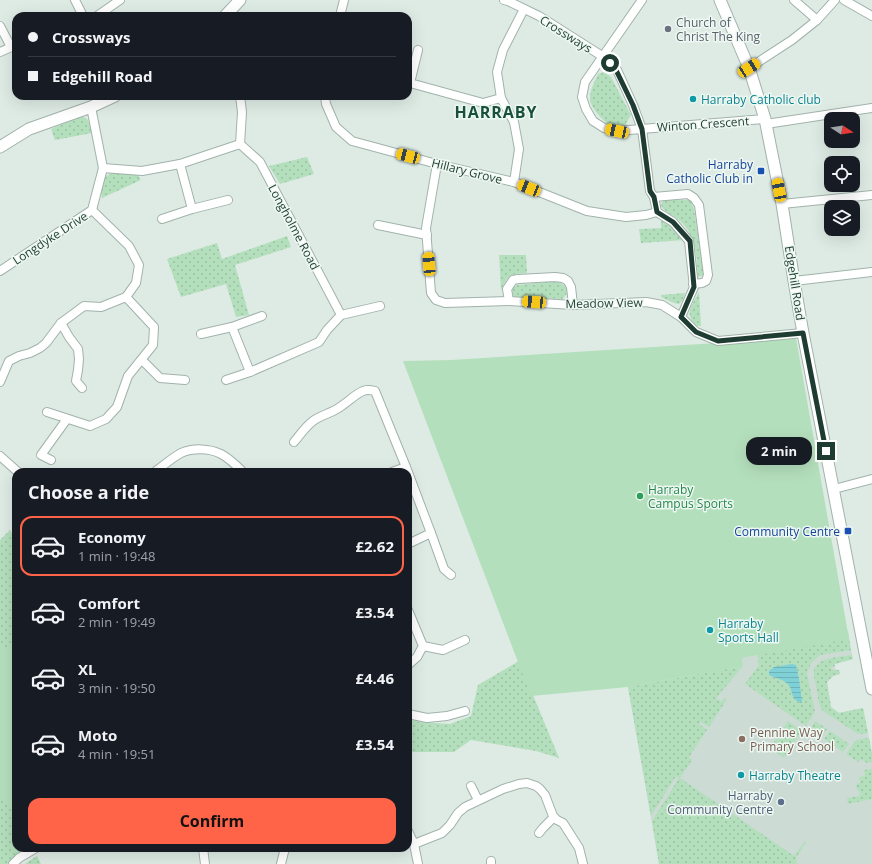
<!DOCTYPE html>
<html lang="en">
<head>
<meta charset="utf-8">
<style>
  :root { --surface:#171b24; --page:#242831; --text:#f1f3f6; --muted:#9ea1a6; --line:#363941; --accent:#ff6448 }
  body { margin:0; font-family:"Open Sans",sans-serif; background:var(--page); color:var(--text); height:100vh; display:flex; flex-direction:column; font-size:15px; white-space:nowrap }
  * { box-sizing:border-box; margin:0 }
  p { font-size:13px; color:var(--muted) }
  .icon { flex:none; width:22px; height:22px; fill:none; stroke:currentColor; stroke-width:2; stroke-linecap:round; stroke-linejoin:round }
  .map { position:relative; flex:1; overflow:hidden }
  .panel { position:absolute; left:12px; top:468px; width:400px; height:384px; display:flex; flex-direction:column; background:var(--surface); border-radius:12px; box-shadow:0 4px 16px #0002 }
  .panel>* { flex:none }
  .top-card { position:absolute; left:12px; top:12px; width:400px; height:88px; border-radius:12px; box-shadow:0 4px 16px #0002; display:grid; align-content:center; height:88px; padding:0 16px; background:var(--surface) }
  .needle { width:26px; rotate:102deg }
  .controls { position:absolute; left:824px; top:112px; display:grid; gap:8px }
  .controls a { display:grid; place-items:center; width:36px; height:36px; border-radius:8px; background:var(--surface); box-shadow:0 4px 16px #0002; font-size:20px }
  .end { position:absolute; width:18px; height:18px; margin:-9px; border:5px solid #1e3c31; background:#fff; box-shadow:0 0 0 2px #fff }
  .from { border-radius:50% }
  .bubble { position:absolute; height:28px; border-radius:12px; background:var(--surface); box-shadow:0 4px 16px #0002; font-size:13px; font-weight:700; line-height:28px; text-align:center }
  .car { position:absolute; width:12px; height:24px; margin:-12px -6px; border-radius:5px; box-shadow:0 0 3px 1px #0007; background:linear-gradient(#f5c518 24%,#345 0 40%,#f5c518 0 76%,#345 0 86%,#f5c518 0) }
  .top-card b { display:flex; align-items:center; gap:14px; height:38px; font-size:15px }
  .top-card b+b { border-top:1px solid var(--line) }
  .top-card i { width:10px; height:10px; background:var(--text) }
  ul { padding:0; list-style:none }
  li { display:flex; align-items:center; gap:12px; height:60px; margin:0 8px 6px; padding:0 8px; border:2px solid transparent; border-radius:12px }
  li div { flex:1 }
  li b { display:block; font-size:15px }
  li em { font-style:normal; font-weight:700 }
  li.active { border-color:var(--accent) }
  li>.icon { width:36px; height:36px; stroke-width:1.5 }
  h2 { padding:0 16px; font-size:18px; line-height:48px }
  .action { display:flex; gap:8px; margin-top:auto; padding:8px 16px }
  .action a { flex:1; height:46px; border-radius:12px; background:var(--accent); color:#111; font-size:16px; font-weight:700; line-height:46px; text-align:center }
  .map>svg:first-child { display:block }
  .built { fill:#ccdbd3 }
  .grass { fill:url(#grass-dots) }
  .garden { fill:#b4dfbc }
  .water { fill:url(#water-rules) }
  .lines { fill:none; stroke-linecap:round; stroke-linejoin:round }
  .minor-casing { stroke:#a1b3ab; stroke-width:10 }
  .tertiary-casing { stroke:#a1b3ab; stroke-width:13 }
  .minor { stroke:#fff; stroke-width:8 }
  .tertiary { stroke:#fff; stroke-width:11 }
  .route { stroke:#1e3c31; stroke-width:5 }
  .worship-dot { fill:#6b7280; stroke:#eef8f2; stroke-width:1.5 }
  .culture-dot { fill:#0f9aa8; stroke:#eef8f2; stroke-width:1.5 }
  .transit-dot { fill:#1a4fb4; stroke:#eef8f2; stroke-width:1.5 }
  .leisure-dot { fill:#2e9e5b; stroke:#eef8f2; stroke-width:1.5 }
  .education-dot { fill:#8d6e63; stroke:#eef8f2; stroke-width:1.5 }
  .service-dot { fill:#5c6f8a; stroke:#eef8f2; stroke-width:1.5 }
  .labels { text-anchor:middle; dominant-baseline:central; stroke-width:3; stroke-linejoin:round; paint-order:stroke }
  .worship-label { font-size:12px; fill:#5b616d; stroke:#eef8f2; text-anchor:start }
  .street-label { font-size:12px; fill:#1e3c31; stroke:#eef8f2 }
  .culture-label { font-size:12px; fill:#0d838f; stroke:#eef8f2; text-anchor:start }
  .transit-label { font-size:12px; fill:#164399; stroke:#eef8f2; text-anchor:end }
  .leisure-label { font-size:12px; fill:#27864d; stroke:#eef8f2; text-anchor:start }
  .education-label { font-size:12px; fill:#785e54; stroke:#eef8f2; text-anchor:start }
  .service-label { font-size:12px; fill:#4e5e75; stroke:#eef8f2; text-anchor:end }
  .district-label { font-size:16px; font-weight:bold; letter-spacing:1px; fill:#18503d; stroke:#eef8f2 }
</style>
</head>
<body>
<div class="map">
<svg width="872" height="864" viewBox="0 0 872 864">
  <defs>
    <pattern id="grass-dots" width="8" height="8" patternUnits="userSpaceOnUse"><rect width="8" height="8" fill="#b4dfbc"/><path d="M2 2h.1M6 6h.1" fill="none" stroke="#9ac0a2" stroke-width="1.8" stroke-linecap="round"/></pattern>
    <pattern id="water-rules" width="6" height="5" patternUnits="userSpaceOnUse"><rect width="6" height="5" fill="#7fd1d7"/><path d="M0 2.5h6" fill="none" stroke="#6db4b9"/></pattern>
  </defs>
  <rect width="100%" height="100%" fill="#deebe4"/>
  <path class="built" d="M849 639 853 659 835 664V669L839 670 840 674 833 676 827 682 831 707 839 713 863 708 872 754V864H659L628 687 742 666 741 658Z"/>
  <g class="grass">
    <path d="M604 72 611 77 631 115 625 125H609C601 118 589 107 590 96 591 88 595 81 598 74Z"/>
    <path d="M82 116 88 120 92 133 55 140 51 129Z"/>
    <path d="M307 157 314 174 280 184 269 166Z"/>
    <path d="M113 173 138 175 141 180 102 198 101 191 106 176Z"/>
    <path d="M663 200H690L694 209 704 275 698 277C696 256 697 237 680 221 674 215 664 213 661 205Z"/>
    <path d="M661 221 669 222 685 240 641 243 639 229 661 228Z"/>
    <path d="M287 236 291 247 235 265 249 315 236 317 226 284 181 297 167 259 217 243 222 259Z"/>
    <path d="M499 255H526L527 273C510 274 509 274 501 290Z"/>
    <path d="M556 281C562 283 565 285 568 290L566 295 562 299 514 297 512 294 513 287 517 285Z"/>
    <path d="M699 292 701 326H697C683 314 692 306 699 292Z"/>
    <path d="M685 293 683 300 679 304 674 303 661 297V295Z"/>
    <path d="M10 530 16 539V848H31L15 864H0V540Z"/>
    <path d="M848 631 851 650 820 655 811 663 807 673 815 712 806 726 745 684 759 665 757 652Z"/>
    <path d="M852 655 853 659 835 664V666L831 667V670H839L840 674 833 676 827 682 831 707 839 713 863 708 868 733 859 734 855 732 823 711C818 705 818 697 817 690 816 684 813 676 814 671 816 657 841 657 852 655Z"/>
    <path d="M519 661 559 758 536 751 471 740 454 752H408V719L419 722 450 724 471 716 478 685Z"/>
    <path d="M743 666 716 698 721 702 724 698 727 699 709 727 701 722 699 724 707 730 689 757 692 760 680 778 794 856 805 841 806 842 796 858 797 864H659L652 821 679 778 676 776 651 816 628 687Z"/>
    <path d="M788 721 802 731 784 758 770 748Z"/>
    <path d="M815 721 827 729 822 737 810 729Z"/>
    <path d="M830 731 849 744 843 752 824 739Z"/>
    <path d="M869 738 872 754V762L867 763 861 759 858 762 846 754 856 740Z"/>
    <path d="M872 769V799L848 804 847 798 860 796 859 790H857L856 784 860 783 859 777 865 776 864 770Z"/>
    <path d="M37 856 41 864H25Z"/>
  </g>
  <g class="garden">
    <path d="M796 338 849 639 742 658 743 666 628 687 531 696 403 361 451 360Z"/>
    <path d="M0 648H16V812L0 796Z"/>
  </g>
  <path class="water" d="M792 664 796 665 799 678 802 702 801 703C789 698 794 690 787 683 782 679 775 678 769 675V671L774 667Z"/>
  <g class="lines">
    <g class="minor-casing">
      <g id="minor">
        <path d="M75 0 83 16"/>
        <path d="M504 0 508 1 539 16 602 56 617 70 633 105 642 129 650 191 654 197 657 212 673 222 689 241 694 287 681 317"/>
        <path d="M642 0 585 82 582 97 586 109 593 121 604 128 617 131 765 119"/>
        <path d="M794 0 817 20"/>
        <path d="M844 0 872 16"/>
        <path d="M97 16 120 0"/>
        <path d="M340 16 344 0"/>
        <path d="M0 26 11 47"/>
        <path d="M418 50 410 83 483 103 501 98"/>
        <path d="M0 52 16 45"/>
        <path d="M749 68 792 40 817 20 835 0"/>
        <path d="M240 96 242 112 240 144"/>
        <path d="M325 96 326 104 336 127 352 141 437 164 514 182 587 211 626 217 646 215 657 212"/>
        <path d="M766 124 872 108"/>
        <path d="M180 164 192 209"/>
        <path d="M437 164 426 228 431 293 436 300 445 303 509 301 573 305 646 302 662 305 681 317 696 332 718 341 803 333"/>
        <path d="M103 168 142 171 180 164 240 144 260 162 341 315"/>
        <path d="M514 182 519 149 514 122 501 98 497 72 503 50 524 9"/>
        <path d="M654 197 688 194 694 198 699 205 708 275 706 281 702 283 693 284"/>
        <path d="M782 204 872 195"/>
        <path d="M162 219 192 209 228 200"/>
        <path d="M378 225 427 235"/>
        <path d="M0 271 92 210 103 168 91 107"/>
        <path d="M794 281 872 272"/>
        <path d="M509 301 507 289 513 280 518 279 555 277 563 278 568 281 571 287 573 305"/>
        <path d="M61 323 69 337 78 349 79 359 78 370 76 381 82 388"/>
        <path d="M201 334 232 327"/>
        <path d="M142 360 160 378 185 380"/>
        <path d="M250 372 232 327 262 316"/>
        <path d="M226 380 250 372 319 342 327 330 341 315 380 306"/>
        <path d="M0 382 9 361 19 356 30 353 40 348 46 343 61 323 84 306 101 307 126 297 136 283 139 265 129 246 92 210"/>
        <path d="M47 412 90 426 106 419 117 407 128 376 153 345 154 327 126 297"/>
        <path d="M294 442C300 435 305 427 313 421 321 415 332 413 340 407 348 402 354 395 363 391 367 389 371 390 375 391L406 467 431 533 408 544"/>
        <path d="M0 456 18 472"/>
        <path d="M51 460 41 455 67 419"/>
        <path d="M156 472V471C164 465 172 458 181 453 193 448 209 448 221 454 229 458 236 465 243 472"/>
        <path d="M392 472 406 467"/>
        <path d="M834 489 872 479"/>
        <path d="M431 533 444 569 451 575"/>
        <path d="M408 610 423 646 417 657 408 665"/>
        <path d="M423 646 443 650 465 640"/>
        <path d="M408 714 427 718 447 716 465 711"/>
        <path d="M471 786 478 800"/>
        <path d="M408 831 414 844 418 864"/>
        <path d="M539 833 543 828 554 817"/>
        <path d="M414 844 442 833 450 825 458 813 465 807 503 789 519 784 527 783 536 786 540 789 545 795 553 816 557 820 563 823 579 848 583 864"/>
        <path d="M203 848 205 864"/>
        <path d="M13 864 19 858 36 848"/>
        <path d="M281 864 285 848"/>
        <path d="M491 864V861"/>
      </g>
    </g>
    <g class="tertiary-casing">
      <g id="tertiary">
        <path d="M720 0 749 68 765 119 782 204 794 281 803 333 872 689"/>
        <path d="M225 16 240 0"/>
        <path d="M0 147 29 129 91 107 115 96"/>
      </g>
    </g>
    <use href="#minor" class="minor"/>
    <use href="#tertiary" class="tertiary"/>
  </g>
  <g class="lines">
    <path class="route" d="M610 63 616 70 633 105 642 129 650 191 654 197 657 212 673 222 690 241 694 287 681 317 696 332 718 341 803 333 826 451"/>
  </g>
  <circle class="worship-dot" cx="668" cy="29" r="4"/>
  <g class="culture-dot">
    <circle cx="693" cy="99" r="4"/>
    <circle cx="710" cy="630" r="4"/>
    <circle cx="741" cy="775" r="4"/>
  </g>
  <g class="transit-dot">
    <rect x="757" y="167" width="8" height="8" rx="2"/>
    <rect x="844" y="527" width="8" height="8" rx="2"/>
  </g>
  <circle class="leisure-dot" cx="640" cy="496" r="4"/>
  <circle class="education-dot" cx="742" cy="739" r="4"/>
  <circle class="service-dot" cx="781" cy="802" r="4"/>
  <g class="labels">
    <g class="worship-label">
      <text x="676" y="22">Church of<tspan x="676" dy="14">Christ The King</tspan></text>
    </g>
    <g class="street-label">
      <text transform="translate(566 34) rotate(32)">Crossways</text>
      <text transform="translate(703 124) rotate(-4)">Winton Crescent</text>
      <text transform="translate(467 171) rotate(14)">Hillary Grove</text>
      <text transform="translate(294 227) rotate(62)">Longholme Road</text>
      <text transform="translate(50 238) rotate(-33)">Longdyke Drive</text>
      <text transform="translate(795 283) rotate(81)">Edgehill Road</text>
      <text transform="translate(604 303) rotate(-1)">Meadow View</text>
    </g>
    <g class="culture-label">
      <text x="701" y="99">Harraby Catholic club</text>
      <text x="718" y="623">Harraby<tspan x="718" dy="14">Sports Hall</tspan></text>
      <text x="749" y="775">Harraby Theatre</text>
    </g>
    <g class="transit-label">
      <text x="753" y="164">Harraby<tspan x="753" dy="14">Catholic Club in</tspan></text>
      <text x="840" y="531">Community Centre</text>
    </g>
    <g class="leisure-label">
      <text x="648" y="489">Harraby<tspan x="648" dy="14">Campus Sports</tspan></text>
    </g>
    <g class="education-label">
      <text x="750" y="732">Pennine Way<tspan x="750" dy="14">Primary School</tspan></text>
    </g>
    <g class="service-label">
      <text x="773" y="795">Harraby<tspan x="773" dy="14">Community Centre</tspan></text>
    </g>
    <g class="district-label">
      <text x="496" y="112">HARRABY</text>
    </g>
  </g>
</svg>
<div class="controls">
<a><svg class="needle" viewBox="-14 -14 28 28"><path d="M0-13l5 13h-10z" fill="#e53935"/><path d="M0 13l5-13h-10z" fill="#9ea1a6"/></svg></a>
<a><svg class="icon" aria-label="locate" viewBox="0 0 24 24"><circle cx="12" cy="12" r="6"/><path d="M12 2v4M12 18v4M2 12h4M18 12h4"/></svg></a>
<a><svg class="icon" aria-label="layers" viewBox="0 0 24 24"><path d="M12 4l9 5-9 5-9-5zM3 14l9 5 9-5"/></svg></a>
</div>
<i class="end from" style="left:610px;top:63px"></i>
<i class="end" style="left:826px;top:451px"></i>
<div class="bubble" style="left:746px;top:437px;width:66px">2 min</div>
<i class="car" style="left:749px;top:68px;rotate:57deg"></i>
<i class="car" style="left:617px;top:131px;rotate:282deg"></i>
<i class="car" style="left:408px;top:156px;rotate:285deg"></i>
<i class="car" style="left:529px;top:188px;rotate:292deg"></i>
<i class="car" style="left:779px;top:190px;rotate:349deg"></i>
<i class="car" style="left:429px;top:264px;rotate:355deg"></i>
<i class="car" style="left:534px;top:302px;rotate:274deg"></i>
<div class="top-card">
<b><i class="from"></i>Crossways</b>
<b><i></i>Edgehill Road</b>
</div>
<section class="panel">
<h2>Choose a ride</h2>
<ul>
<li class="active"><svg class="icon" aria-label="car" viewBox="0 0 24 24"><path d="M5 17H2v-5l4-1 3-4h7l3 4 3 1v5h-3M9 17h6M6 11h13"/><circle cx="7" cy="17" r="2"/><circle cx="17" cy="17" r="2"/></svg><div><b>Economy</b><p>1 min · 19:48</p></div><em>£2.62</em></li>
<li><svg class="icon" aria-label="car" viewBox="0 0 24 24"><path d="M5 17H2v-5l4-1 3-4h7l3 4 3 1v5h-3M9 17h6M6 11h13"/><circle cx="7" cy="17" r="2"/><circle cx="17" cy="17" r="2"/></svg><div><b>Comfort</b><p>2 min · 19:49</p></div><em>£3.54</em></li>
<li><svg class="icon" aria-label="car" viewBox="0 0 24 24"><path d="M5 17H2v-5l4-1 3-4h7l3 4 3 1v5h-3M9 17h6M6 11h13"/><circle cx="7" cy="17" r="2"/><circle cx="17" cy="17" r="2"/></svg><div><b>XL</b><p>3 min · 19:50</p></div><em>£4.46</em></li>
<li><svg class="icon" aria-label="car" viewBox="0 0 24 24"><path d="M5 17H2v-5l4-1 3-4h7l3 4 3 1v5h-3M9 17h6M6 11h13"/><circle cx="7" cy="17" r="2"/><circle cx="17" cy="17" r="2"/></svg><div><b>Moto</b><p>4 min · 19:51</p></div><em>£3.54</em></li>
</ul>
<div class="action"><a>Confirm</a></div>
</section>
</div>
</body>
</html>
